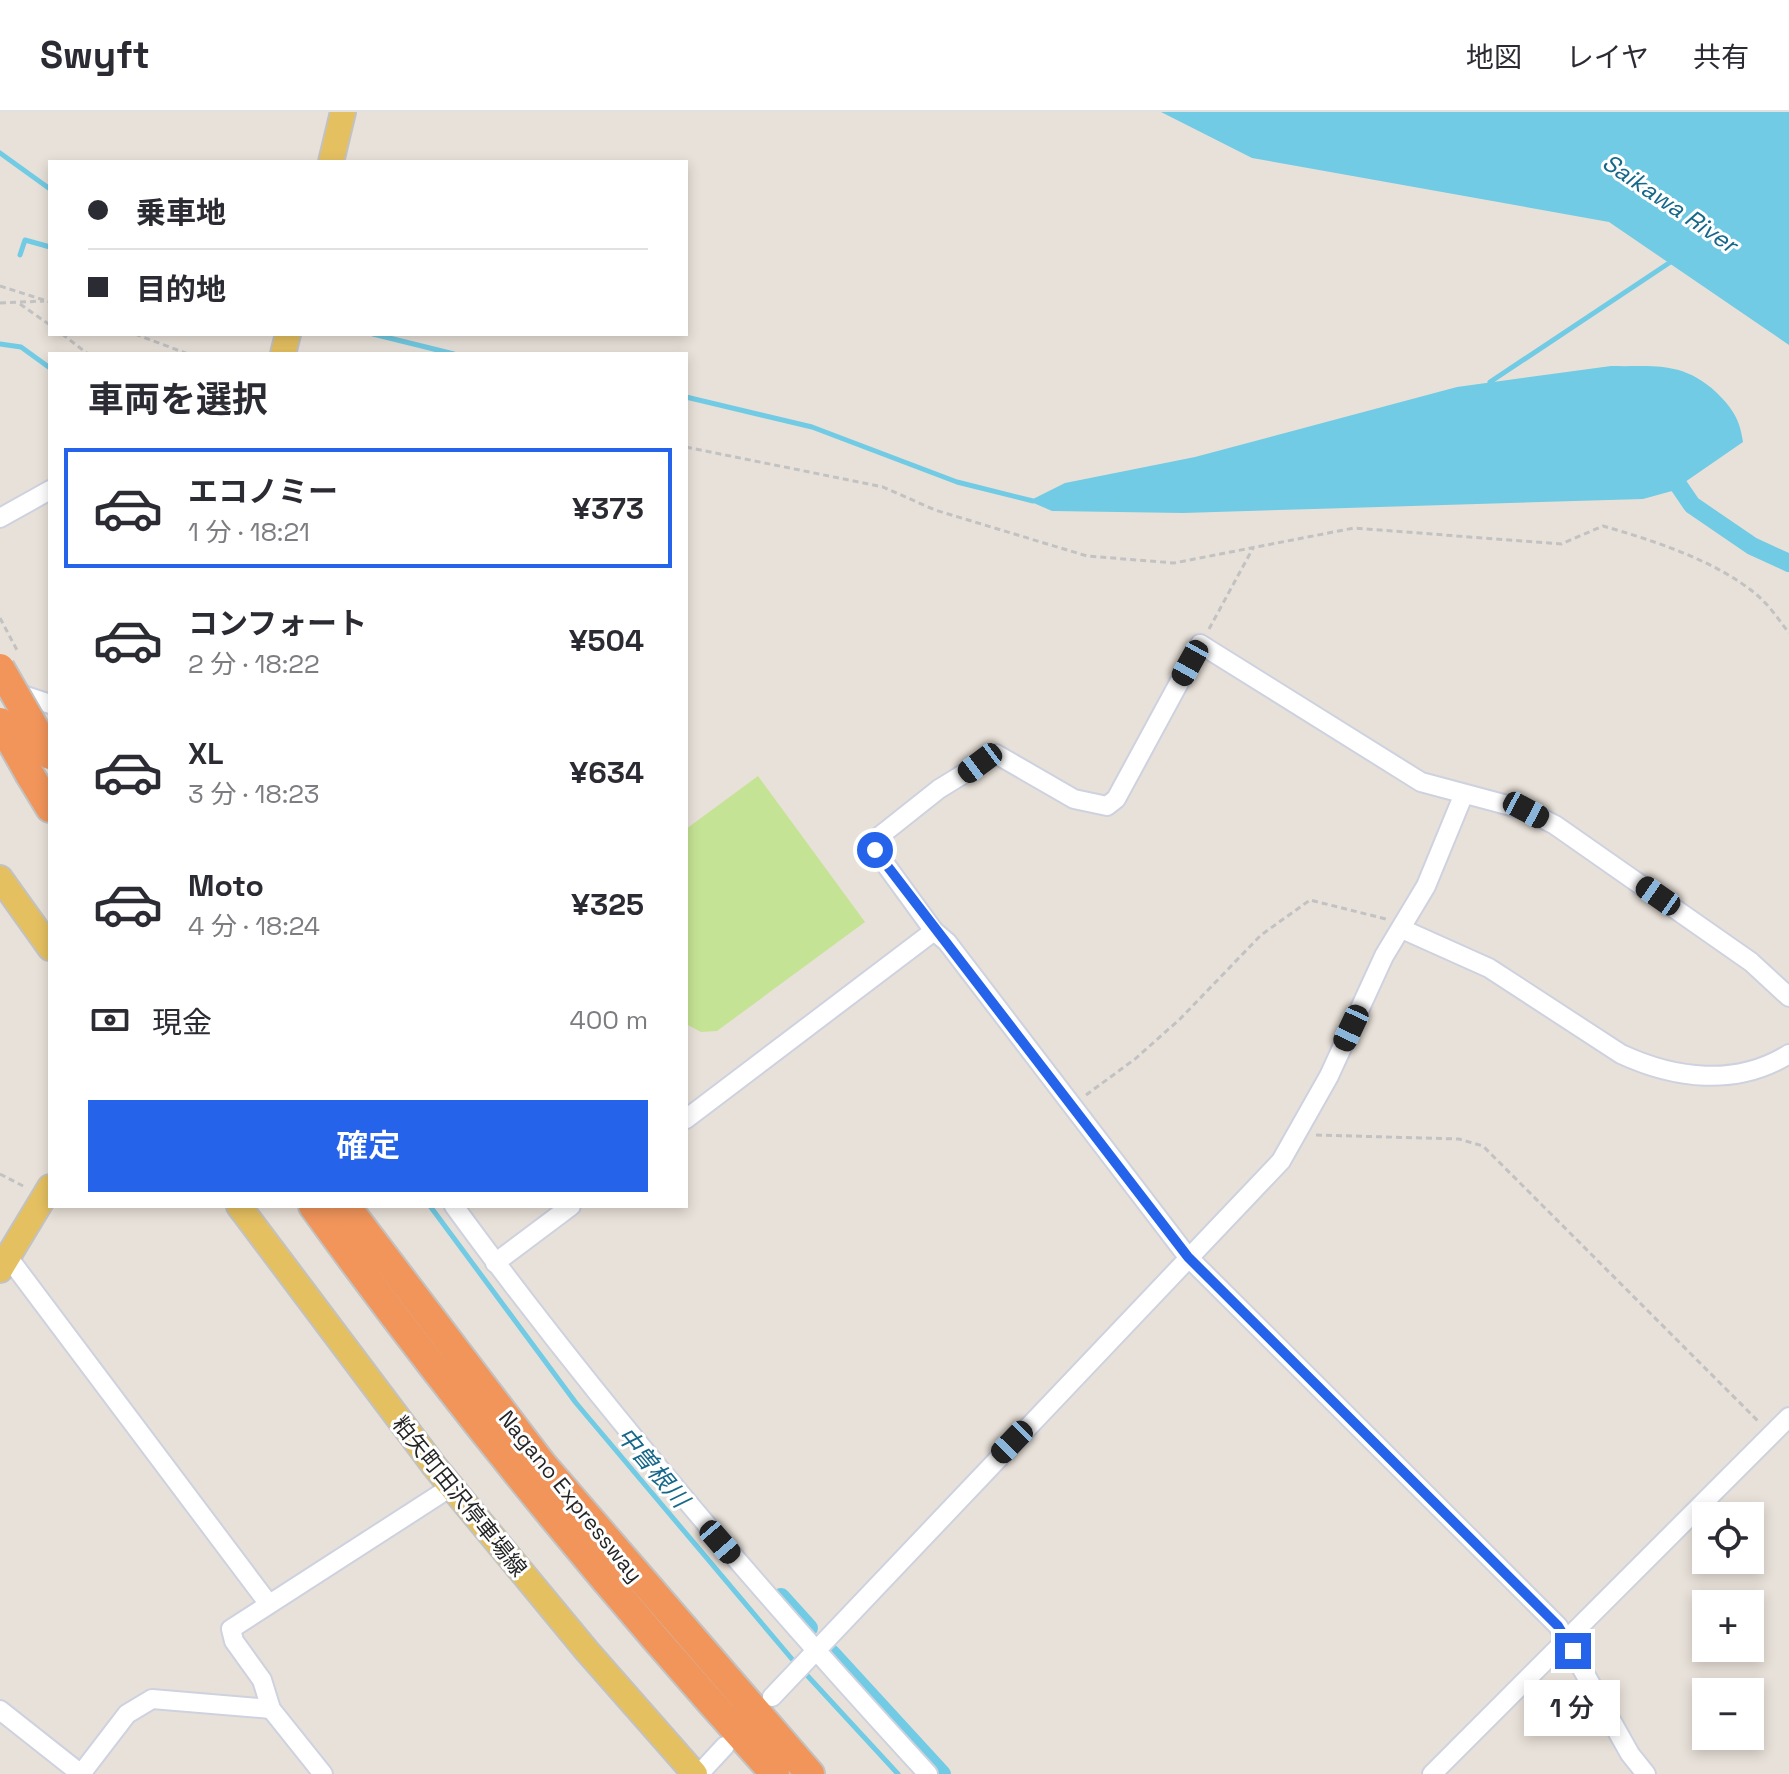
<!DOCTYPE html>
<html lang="ja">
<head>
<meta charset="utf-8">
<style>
  :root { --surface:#fff; --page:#f7f7f7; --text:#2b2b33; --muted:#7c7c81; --line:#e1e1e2; --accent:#2563eb }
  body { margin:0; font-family:"Space Grotesk","Noto Sans JP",sans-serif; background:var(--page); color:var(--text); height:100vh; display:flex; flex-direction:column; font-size:30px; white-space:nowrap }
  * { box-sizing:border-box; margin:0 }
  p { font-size:26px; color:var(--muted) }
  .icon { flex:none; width:44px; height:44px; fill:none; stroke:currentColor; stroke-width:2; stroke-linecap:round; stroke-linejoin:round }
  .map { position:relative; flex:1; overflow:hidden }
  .drawer { position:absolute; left:48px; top:240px; width:640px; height:856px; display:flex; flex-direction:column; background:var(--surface); border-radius:0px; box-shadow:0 4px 12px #0003 }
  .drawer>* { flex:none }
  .hud { position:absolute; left:48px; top:48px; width:640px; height:176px; border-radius:0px; box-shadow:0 4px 12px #0003; display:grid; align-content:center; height:176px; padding:0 40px; background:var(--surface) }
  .buttons { position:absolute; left:1692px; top:1390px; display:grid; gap:16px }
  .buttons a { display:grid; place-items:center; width:72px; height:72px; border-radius:0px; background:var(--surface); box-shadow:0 4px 12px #0003; font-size:40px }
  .end { position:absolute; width:36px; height:36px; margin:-18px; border:10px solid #2563eb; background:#fff; box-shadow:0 0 0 4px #fff }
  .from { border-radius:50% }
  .bubble { position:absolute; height:56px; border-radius:0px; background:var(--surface); box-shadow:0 4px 12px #0003; font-size:26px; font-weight:600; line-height:56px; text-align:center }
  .car { position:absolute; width:24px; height:48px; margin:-24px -12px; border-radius:10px; box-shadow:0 0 6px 2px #0007; background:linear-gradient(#222 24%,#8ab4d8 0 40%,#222 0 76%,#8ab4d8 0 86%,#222 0) }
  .hud b { display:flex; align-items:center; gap:28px; height:76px; font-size:30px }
  .hud b+b { border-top:2px solid var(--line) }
  .hud i { width:20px; height:20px; background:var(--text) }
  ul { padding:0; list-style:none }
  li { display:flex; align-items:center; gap:24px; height:120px; margin:0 16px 12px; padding:0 24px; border:4px solid transparent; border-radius:0px }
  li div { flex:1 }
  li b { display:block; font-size:30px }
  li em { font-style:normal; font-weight:600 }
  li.selected { border-color:var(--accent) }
  li>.icon { width:72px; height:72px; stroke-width:1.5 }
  h2 { padding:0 40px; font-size:36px; line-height:96px }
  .pay { display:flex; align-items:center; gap:20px; height:88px; padding:0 40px; font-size:30px }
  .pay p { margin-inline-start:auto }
  .action { display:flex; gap:16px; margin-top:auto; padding:16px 40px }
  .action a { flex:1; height:92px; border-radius:0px; background:var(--accent); color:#fff; font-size:32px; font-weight:600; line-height:92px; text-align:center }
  header { display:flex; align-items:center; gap:48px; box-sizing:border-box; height:112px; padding:0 40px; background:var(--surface); border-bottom:2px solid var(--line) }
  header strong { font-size:38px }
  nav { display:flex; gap:44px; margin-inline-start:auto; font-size:28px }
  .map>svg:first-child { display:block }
  .pitch { fill:#c5e394 }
  .water { fill:#72cbe4 }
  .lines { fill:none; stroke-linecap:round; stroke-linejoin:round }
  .stream { stroke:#72cbe4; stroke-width:5 }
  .canal { stroke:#72cbe4; stroke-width:18 }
  .minor-casing { stroke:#ced2df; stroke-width:22 }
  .major-casing { stroke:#c2c2c2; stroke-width:28 }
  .highway-casing { stroke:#c2c2c2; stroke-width:32 }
  .path { stroke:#c2c2c2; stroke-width:3; stroke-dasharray:6 4; stroke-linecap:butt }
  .minor { stroke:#fff; stroke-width:18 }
  .major { stroke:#e5c061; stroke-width:24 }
  .highway { stroke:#f1955b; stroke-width:28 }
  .highway-bridge-casing { stroke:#c2c2c2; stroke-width:32; stroke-linecap:butt }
  .highway-bridge { stroke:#f1955b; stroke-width:28 }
  .route { stroke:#2563eb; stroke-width:10 }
  .labels { text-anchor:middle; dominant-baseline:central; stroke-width:6; stroke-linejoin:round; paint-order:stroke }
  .street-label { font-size:22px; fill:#262626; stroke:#fff }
  .water-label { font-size:24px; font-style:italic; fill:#16688b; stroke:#fff }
</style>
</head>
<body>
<header>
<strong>Swyft</strong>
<nav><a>地図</a><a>レイヤ</a><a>共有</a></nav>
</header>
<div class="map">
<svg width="1789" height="1662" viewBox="0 0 1789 1662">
  <rect width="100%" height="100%" fill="#e8e1d9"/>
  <path class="pitch" d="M758 664 865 810 717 919 701 920 686 912V717Z"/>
  <g class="water">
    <path d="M1161 0H1789V233L1609 110 1252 46Z"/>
    <path d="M1611 254C1655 255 1683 249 1717 281 1733 297 1740 308 1743 330L1672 379 1643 387 1183 401 1052 399 1029 389 1065 371 1195 345 1457 275Z"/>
  </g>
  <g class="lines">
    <g class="stream">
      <path d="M0 41 50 77"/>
      <path d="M20 143 25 128 50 135"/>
      <path d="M373 222 454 242"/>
      <path d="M0 232 21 235 50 256"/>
      <path d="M1490 270 1672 149"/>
      <path d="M686 285 812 315 957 370 1033 389"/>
      <path d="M430 1094 576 1291 797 1553"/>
      <path d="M804 1560 898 1662"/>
    </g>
    <g class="canal">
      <path d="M1661 357 1679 374 1692 393 1752 434 1789 451"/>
      <path d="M781 1485 809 1516"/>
      <path d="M831 1541 942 1662"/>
    </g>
    <g class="minor-casing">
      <g id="minor">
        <path d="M0 406 50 378"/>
        <path d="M11 579 50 592"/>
        <path d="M1402 817 1489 856 1621 942C1675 967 1736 975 1789 942"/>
        <path d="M686 1007 934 819"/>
        <path d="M454 1094C600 1294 761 1480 928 1662"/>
        <path d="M8 1145 268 1491"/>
        <path d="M495 1151 571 1094"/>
        <path d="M772 1585 1281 1049 1329 964 1384 844 1426 774 1463 684"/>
        <path d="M0 1598 81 1662 127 1602 152 1587 271 1597"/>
        <path d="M323 1662 271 1597 262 1568 234 1529 231 1517 451 1375"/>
        <path d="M699 1662 725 1634"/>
        <path d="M1432 1662 1789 1305"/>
        <path d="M1646 1662 1630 1642 1558 1514 1188 1145 947 830 934 819 875 738 876 727 939 677 996 642 1074 687 1107 694 1116 687 1200 532 1421 670 1526 698 1555 713 1751 850 1789 885"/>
      </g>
    </g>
    <g class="major-casing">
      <g id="major">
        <path d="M331 50 343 0"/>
        <path d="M283 242 288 222"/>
        <path d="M0 766 50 836"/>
        <path d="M239 1094 435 1355 587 1539 695 1662"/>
        <path d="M0 1158 50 1075"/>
      </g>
    </g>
    <g class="highway-casing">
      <g id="highway">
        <path d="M30 663 50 696"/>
        <path d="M313 1094C456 1292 611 1481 775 1662"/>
        <path d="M346 1094 542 1352 810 1662"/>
      </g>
    </g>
    <g class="path">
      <path d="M0 174 50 190"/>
      <path d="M0 191 44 189"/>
      <path d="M20 192 50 213"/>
      <path d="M62 222 88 242"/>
      <path d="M135 222 188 242"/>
      <path d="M686 335 883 375 935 398 1087 444 1174 451 1354 416 1561 432 1603 414C1652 428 1717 449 1757 483 1769 493 1779 508 1789 521"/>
      <path d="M0 506 18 540"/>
      <path d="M1209 517 1253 436"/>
      <path d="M1086 983 1135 947 1180 907 1261 823 1310 788 1386 807"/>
      <path d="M1316 1023 1459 1027 1483 1034 1760 1311"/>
      <path d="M0 1062 25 1075"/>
    </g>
    <use href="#minor" class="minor"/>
    <use href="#major" class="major"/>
    <use href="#highway" class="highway"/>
    <g class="highway-bridge-casing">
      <g id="highway-bridge">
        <path d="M0 556 50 643"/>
        <path d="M0 610 30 663"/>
      </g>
    </g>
    <use href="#highway-bridge" class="highway-bridge"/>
  </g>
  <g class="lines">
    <path class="route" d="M875 738 1188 1145 1558 1514 1573 1539"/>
  </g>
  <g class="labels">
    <g class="street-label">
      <text transform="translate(460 1384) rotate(51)">粕矢町田沢停車場線</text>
      <text transform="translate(571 1384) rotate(51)">Nagano Expressway</text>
    </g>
    <g class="water-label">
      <text transform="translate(1670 91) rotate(34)">Saikawa River</text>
      <text transform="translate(653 1355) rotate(50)">中曽根川</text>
    </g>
  </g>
</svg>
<div class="buttons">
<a><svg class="icon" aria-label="locate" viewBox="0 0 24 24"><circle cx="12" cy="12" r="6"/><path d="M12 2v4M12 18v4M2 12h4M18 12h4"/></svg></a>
<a>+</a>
<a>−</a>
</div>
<i class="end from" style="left:875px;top:738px"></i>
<i class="end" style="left:1573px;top:1539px"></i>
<div class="bubble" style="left:1524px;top:1568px;width:96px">1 分</div>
<i class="car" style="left:1190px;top:551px;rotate:209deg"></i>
<i class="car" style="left:980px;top:651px;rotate:233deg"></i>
<i class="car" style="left:1526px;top:698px;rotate:118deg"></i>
<i class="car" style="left:1658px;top:784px;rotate:305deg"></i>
<i class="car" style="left:1351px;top:916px;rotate:205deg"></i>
<i class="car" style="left:1012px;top:1330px;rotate:224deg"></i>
<i class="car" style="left:720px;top:1430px;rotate:139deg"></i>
<div class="hud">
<b><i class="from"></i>乗車地</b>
<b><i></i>目的地</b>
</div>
<section class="drawer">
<h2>車両を選択</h2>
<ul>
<li class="selected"><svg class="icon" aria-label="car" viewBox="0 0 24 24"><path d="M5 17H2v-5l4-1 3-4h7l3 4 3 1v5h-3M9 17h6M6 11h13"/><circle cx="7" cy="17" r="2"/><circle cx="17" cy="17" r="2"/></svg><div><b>エコノミー</b><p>1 分 · 18:21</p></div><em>¥373</em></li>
<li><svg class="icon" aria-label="car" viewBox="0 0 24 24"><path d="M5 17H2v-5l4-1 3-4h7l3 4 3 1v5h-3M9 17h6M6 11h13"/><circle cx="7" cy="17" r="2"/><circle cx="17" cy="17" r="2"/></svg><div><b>コンフォート</b><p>2 分 · 18:22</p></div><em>¥504</em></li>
<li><svg class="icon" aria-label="car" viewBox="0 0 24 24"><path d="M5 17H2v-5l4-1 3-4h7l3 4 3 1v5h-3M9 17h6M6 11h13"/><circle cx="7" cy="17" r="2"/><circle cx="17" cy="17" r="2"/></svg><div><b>XL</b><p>3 分 · 18:23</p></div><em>¥634</em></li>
<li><svg class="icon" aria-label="car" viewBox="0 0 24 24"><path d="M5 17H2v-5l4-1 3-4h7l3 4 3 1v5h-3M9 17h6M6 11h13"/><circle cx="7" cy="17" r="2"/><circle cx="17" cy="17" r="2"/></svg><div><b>Moto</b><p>4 分 · 18:24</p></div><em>¥325</em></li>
</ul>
<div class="pay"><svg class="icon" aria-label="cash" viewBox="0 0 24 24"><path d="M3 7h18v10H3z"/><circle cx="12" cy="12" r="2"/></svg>現金<p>400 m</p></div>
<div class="action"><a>確定</a></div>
</section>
</div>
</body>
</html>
